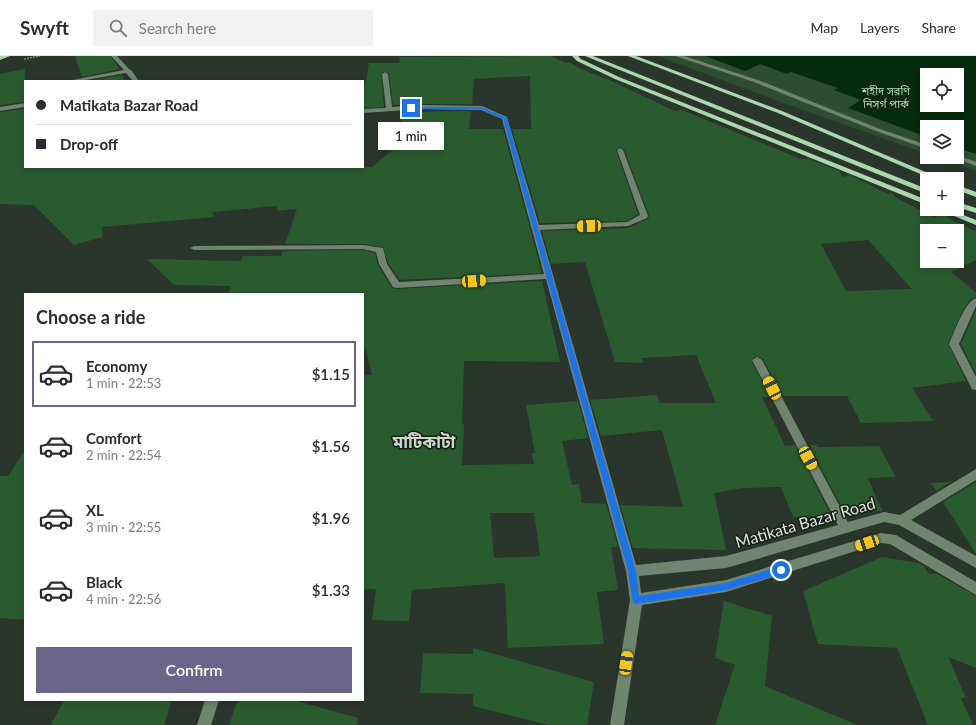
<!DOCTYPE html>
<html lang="en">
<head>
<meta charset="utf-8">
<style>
  :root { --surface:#fff; --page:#f2f2f3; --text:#2b2b33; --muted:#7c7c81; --line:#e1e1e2; --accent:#6d648a }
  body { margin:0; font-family:Lato,"Noto Sans Bengali",sans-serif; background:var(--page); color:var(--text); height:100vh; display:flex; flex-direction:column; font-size:15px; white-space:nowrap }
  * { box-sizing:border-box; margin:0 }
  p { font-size:13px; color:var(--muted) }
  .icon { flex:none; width:22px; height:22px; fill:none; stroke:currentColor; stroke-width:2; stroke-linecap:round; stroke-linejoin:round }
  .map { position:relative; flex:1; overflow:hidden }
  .panel { position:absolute; left:24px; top:237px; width:340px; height:408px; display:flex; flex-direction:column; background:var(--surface); border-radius:0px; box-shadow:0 2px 6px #0003 }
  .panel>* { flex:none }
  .banner { position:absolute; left:24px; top:24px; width:340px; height:88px; border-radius:0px; box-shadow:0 2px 6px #0003; display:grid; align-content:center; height:88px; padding:0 12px; background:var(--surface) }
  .tools { position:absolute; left:920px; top:12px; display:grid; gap:8px }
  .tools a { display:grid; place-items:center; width:44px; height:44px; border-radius:0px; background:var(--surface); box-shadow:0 2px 6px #0003; font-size:20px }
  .end { position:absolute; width:18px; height:18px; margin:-9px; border:5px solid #1a73e8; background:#fff; box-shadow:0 0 0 2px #fff }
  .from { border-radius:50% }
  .bubble { position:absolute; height:28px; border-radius:0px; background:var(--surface); box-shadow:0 2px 6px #0003; font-size:13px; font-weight:600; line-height:28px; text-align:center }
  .car { position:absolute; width:12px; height:24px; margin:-12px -6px; border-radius:5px; box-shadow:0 0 3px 1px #0007; background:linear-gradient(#f5c518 24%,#345 0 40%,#f5c518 0 76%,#345 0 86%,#f5c518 0) }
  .banner b { display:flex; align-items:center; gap:14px; height:38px; font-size:15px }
  .banner b+b { border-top:1px solid var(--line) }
  .banner i { width:10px; height:10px; background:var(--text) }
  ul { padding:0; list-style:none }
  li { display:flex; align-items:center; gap:12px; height:66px; margin:0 8px 6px; padding:0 4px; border:2px solid transparent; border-radius:0px }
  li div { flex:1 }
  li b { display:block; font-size:15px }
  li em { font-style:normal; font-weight:600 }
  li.current { border-color:var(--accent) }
  li>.icon { width:36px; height:36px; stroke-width:1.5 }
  h2 { padding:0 12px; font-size:18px; line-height:48px }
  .cta { display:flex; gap:8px; margin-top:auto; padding:8px 12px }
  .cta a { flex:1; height:46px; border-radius:0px; background:var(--accent); color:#fff; font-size:16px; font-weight:600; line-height:46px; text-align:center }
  header { display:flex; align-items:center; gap:24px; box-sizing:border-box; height:56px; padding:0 20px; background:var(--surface); border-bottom:1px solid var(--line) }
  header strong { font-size:19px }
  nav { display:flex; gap:22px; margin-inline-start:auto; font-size:14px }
  .search { width:280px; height:36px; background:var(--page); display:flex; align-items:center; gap:10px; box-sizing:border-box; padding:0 14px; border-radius:0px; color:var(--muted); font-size:15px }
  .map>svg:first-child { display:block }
  .green { fill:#2c4d2f; fill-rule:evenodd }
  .water { fill:#042b0b; fill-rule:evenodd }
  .building { fill:#295b2f; fill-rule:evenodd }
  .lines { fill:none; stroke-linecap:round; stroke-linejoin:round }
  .path { stroke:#7c867c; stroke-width:1.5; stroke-dasharray:2 1; stroke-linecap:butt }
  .minor { fill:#6f8570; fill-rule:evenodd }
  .major { fill:#aad7ac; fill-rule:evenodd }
  .route { fill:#1a73e8 }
  .labels { text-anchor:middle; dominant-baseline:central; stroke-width:3; stroke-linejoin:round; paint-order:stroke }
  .far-park-label { font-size:11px; fill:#9be4a0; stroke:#171c17 }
  .near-street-label { font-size:16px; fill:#dfe7df; stroke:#171c17 }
  .district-label { font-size:17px; font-weight:bold; fill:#c8d7c8; stroke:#171c17 }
</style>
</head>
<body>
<header>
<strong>Swyft</strong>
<div class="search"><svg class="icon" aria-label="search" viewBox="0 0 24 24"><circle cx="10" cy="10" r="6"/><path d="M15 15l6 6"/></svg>Search here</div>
<nav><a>Map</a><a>Layers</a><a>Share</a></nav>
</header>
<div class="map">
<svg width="976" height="669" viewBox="0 0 976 669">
  <rect width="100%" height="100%" fill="#2a362b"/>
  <path class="green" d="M658 0H976V115L936 101H957V71H927V98L778 45ZM927 19H957V49H927Z"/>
  <path class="water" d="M705 0H976V98L957 92V71H927V81L848 52 861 44 834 34 838 32 791 16 787 18 760 8 745 15ZM927 19H957V49H927Z"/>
  <g class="building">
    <path d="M75 0H110L120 13 82 21Z"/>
    <path d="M551 0 566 7 569 6 581 13 607 23 675 55 682 54 801 103H809L839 115 843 121 850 119 888 138 891 137 898 143 935 161 941 158 976 176V204L951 216 976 237V241L971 243 963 254 948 287 966 325 912 332 933 365 861 367 847 340H783L763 303 756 300 751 304 770 341H762L785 390 795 389 831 459 793 461 781 431 743 432 714 437 726 494 633 492 620 449 683 451 662 374 601 380 590 344 657 339 660 347H716L696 299 641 302 643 307 615 306 585 206 551 208 542 175 628 172 648 163 649 159 624 93 619 91 616 94 638 158 627 165 540 167 512 73H531L530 20 474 23 472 48H422L393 49 389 18 384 15 381 18 384 51 363 52V41L369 7H399L400 1ZM927 175H957V205H927ZM868 184 912 233 846 235 821 188Z"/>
    <path d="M25 13V46L0 49V18Z"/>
    <path d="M122 19 125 25H89Z"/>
    <path d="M25 53V111H372L402 86V56L471 55 469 73H503L540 209H539L541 217 400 224 388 207 383 191 363 188H285L297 153 277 155V150L212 156 214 161 102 171V181L74 189 34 149 0 148V56Z"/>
    <path d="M363 194 375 197 378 209 392 232 396 233 542 225 560 306 464 305 462 368H464L462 409 534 408 532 397H535L526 349 578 345 588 382 562 385 572 429 579 428 582 447 606 448 618 491H611L618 534 597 536 604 588 508 592 505 527 412 534 409 565 372 564 376 533H363V319H372L363 284V238H228L231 230 174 229 147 203 241 205 243 200H281L283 195ZM490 457H534L540 500 494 502Z"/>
    <path d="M976 254V318L961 288Z"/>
    <path d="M809 389H817L818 391 879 390 896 421 868 422 882 455 848 454 850 459H846Z"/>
    <path d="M25 394V564L0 562V420H8Z"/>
    <path d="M951 426 936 435 931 427Z"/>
    <path d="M976 426V498L943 446Z"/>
    <path d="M882 501 918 507 924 510 929 518H937L976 540V612L948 601 966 642H961L973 669H928L897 592 818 588 803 535Z"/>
    <path d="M724 545 772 560 765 630 857 669H715L735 609 715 602Z"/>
    <path d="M473 592 594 626 587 669H549L473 650V638L420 637 423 597 473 598Z"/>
    <path d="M64 644H172L164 669H51Z"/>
    <path d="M238 644H294L358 662 357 669H229Z"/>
  </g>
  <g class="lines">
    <path class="path" d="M24 3 40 0"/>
    <g class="minor">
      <path d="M111 0H117L129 13 131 14 139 25H133L126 17 80 25H67L124 14Z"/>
      <path d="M675 0H684L758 24 880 73 927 89V93L876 75 754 26Z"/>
      <path d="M385 16 388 18 392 51 422 49 482 50 507 61 539 169 627 166 640 159 617 94 620 92 623 94 648 160 647 162 628 170 540 174 636 509 726 500 838 469 752 304 757 301 762 304 848 466 884 456 900 459 976 413V424L911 464 976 500V512L899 469 884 466 726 512 639 520 641 537 726 524 881 477 896 479 976 526V539L890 488 881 487 726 536 642 549 624 669H610L630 544 626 515 546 223 396 232 393 231 379 208 376 196 363 193 194 194 190 192 194 190 363 189 383 192 387 208 399 226 544 218 502 63 481 54 422 53 363 57V53L386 52 382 18Z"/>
      <path d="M25 47V51L0 55V51Z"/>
      <path d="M957 99 976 106V110L953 101H957Z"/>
      <path d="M976 242V250L959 288 976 321V334L972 333 949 288C954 277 965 245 976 242Z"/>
      <path d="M205 644H219L211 669H197Z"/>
    </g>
    <g class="major">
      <path d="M0 0H10L0 4Z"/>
      <path d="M572 0H578L581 3 619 21 927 144V149L615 23 577 5Z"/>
      <path d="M585 0H593L927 133V138Z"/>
      <path d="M628 0H636L782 55 942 123H932L778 57Z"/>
      <path d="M957 129 976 136V141L957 134Z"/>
      <path d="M957 146 976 152V157L957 151Z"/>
      <path d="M937 153H948L976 164V169Z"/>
    </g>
  </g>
  <path class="route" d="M411 51H482L507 62 636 515 639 540 726 527 781 510 784 511V517L726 534 636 548 633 547 628 515 503 63 481 53H409Z"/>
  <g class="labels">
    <g class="far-park-label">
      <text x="886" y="34">শহীদ সরণি<tspan x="886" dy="13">নিসর্গ পার্ক</tspan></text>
    </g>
    <g class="near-street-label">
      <text transform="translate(805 466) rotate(-16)">Matikata Bazar Road</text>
    </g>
    <g class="district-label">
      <text x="424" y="385">মাটিকাটা</text>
    </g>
  </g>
</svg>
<div class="tools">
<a><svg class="icon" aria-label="locate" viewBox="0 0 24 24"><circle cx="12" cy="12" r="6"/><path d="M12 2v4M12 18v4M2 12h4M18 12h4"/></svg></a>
<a><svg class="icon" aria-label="layers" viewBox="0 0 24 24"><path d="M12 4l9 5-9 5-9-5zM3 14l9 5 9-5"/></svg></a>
<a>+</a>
<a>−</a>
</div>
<i class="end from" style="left:781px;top:514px"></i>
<i class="end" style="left:411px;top:52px"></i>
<div class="bubble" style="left:378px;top:66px;width:66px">1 min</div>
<i class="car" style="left:589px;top:170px;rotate:268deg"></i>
<i class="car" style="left:474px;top:225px;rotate:86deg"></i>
<i class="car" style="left:772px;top:332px;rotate:333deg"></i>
<i class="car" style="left:808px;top:402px;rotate:152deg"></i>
<i class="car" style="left:867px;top:487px;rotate:252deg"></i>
<i class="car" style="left:626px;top:607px;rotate:8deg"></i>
<div class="banner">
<b><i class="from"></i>Matikata Bazar Road</b>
<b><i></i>Drop-off</b>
</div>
<section class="panel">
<h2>Choose a ride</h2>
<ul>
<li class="current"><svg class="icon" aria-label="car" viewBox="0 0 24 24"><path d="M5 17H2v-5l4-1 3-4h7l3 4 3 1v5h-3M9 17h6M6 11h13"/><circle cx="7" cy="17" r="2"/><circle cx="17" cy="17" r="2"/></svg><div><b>Economy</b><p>1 min · 22:53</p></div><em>$1.15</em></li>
<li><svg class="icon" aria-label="car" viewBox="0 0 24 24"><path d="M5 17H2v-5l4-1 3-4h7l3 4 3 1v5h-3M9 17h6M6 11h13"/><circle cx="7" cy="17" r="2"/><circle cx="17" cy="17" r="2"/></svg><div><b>Comfort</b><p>2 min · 22:54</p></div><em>$1.56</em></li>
<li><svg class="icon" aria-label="car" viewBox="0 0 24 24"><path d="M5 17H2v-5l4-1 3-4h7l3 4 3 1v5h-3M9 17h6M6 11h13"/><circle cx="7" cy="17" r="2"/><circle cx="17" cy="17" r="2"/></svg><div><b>XL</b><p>3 min · 22:55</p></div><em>$1.96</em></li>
<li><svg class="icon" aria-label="car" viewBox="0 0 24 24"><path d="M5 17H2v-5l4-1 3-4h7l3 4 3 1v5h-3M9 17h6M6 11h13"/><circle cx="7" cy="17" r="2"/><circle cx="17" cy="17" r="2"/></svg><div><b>Black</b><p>4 min · 22:56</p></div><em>$1.33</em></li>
</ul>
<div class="cta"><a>Confirm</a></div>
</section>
</div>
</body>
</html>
